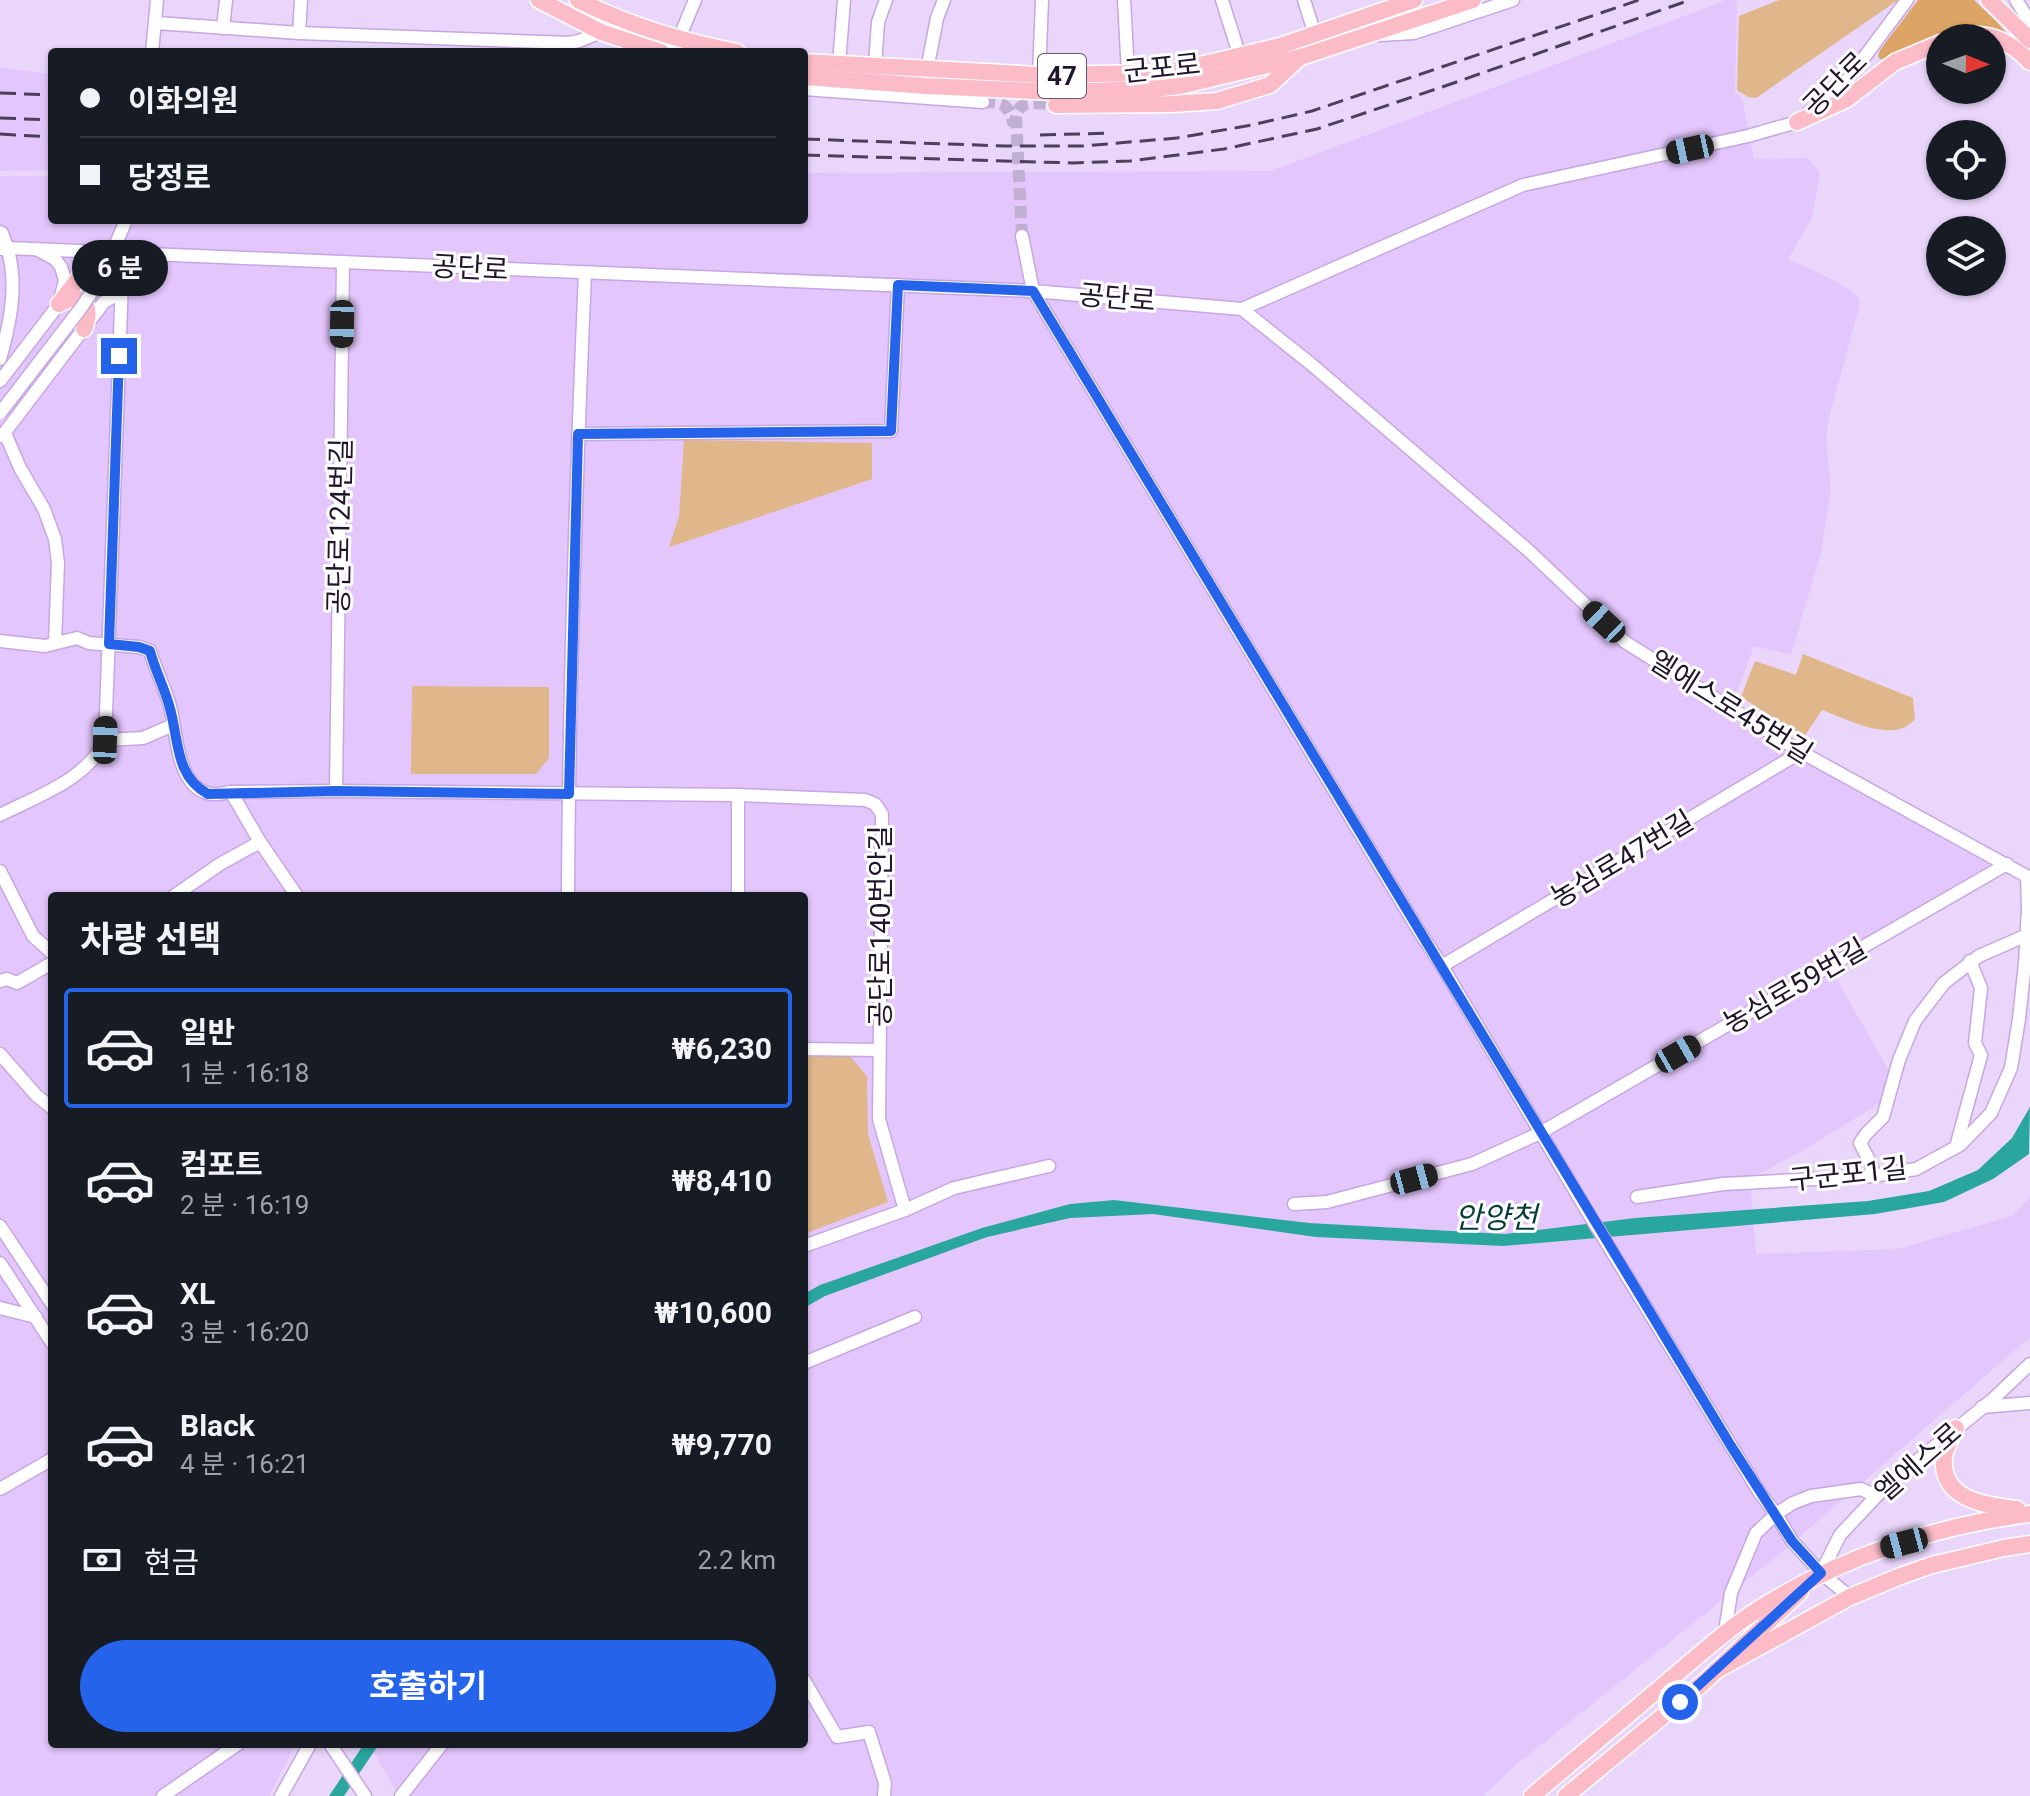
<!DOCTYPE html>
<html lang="ko">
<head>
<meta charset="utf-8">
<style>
  :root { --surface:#171b24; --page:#242831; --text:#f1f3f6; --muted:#9ea1a6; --line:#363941; --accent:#2563eb }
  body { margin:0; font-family:Roboto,"Noto Sans KR",sans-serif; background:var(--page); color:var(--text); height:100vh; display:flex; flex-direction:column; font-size:30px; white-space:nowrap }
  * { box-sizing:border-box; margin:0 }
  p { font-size:26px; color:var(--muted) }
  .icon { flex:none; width:44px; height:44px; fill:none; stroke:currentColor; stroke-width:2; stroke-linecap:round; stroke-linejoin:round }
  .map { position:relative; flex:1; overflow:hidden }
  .sheet { position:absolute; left:48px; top:892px; width:760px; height:856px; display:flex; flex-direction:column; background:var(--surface); border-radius:8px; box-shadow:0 2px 6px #0004 }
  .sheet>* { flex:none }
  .banner { position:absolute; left:48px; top:48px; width:760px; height:176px; border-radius:8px; box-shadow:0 2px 6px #0004; display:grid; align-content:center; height:176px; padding:0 32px; background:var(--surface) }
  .needle { width:52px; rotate:91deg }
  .controls { position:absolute; left:1926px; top:24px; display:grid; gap:16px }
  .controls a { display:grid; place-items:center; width:80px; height:80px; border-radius:50%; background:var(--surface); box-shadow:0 2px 6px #0004; font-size:40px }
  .end { position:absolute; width:36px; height:36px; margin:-18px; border:10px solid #2563eb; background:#fff; box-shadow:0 0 0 4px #fff }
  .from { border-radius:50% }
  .bubble { position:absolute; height:56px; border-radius:28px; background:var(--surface); box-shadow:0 2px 6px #0004; font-size:26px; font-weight:700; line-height:56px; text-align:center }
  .car { position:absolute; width:24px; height:48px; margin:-24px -12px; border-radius:10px; box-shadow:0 0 6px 2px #0007; background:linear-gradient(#222 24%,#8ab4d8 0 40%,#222 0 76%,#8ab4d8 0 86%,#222 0) }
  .banner b { display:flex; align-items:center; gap:28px; height:76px; font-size:30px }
  .banner b+b { border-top:2px solid var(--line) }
  .banner i { width:20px; height:20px; background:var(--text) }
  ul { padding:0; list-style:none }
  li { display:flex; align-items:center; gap:24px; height:120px; margin:0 16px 12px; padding:0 16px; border:4px solid transparent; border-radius:8px }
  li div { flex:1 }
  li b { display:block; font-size:30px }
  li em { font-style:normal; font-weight:700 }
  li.on { border-color:var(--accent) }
  li>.icon { width:72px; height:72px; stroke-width:1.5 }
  h2 { padding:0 32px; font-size:36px; line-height:96px }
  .pay { display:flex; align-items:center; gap:20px; height:88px; padding:0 32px; font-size:30px }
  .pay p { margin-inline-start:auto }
  .button { display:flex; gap:16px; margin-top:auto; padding:16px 32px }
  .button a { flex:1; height:92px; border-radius:48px; background:var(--accent); color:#fff; font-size:32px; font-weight:700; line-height:92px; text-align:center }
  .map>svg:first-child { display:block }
  .built { fill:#e3c6fc }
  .green { fill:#e0b78b }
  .forest { fill:#dda565 }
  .water { fill:#29a69d }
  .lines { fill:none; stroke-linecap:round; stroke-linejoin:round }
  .minor-tunnel { stroke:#c1afd1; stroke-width:12; stroke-dasharray:12 6; stroke-linecap:butt }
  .minor-casing { stroke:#c6a7e2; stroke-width:15 }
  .major-casing { stroke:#fff; stroke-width:19 }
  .minor { stroke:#fff; stroke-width:12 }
  .major { stroke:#fbbcc8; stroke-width:16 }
  .rail { stroke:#4e405a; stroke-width:3; stroke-dasharray:16 8; stroke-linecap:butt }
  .minor-bridge-casing { stroke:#c6a7e2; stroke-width:15; stroke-linecap:butt }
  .minor-bridge { stroke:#fff; stroke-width:12 }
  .route { stroke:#2563eb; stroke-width:10 }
  .labels { text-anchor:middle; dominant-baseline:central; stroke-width:6; stroke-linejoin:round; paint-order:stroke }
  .shield { fill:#fff; stroke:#645b6b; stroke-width:2 }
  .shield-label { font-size:26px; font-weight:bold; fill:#21152b }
  .street-label { font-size:28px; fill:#21152b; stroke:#fff }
  .water-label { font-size:30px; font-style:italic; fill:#033c38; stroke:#fff }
</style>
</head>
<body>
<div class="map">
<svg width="2030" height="1796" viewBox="0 0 2030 1796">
  <rect width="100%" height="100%" fill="#e9d6fa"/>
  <g class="built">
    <path d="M1727 0H1734L1737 3 1735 92 1742 98 1754 159 1808 158 1820 173 1812 218 1788 259 1838 282 1857 296 1860 304 1829 418 1826 438 1831 491 1821 552 1791 655 1754 646 1728 717 1988 864 1987 870 1828 964 1889 1071 1882 1102 1805 1149 1750 1179 1756 1254 1898 1249 2012 1216 2030 1197V1337L1781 1553 1512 1768 1483 1796H399L369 1744H804V896H52V1744H296L269 1796H0V176H52V220H804V173L1271 171Z"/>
    <path d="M0 68 52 74V170L0 171Z"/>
  </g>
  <g class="green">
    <path d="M1779 0H1898L1756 98 1748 97 1737 90 1739 16Z"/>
    <path d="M684 440 872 443V479L669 547 679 517Z"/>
    <path d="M1803 654 1913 698 1915 719C1912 722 1909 725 1905 727 1882 738 1844 718 1822 710L1804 737 1741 697 1755 661 1796 675Z"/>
    <path d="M412 686 549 687V758L536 774H411Z"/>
    <path d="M804 1056H850L867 1076 868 1134 888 1202 804 1234Z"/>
  </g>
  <path class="forest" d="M1918 0H1974L1996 21 2017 45 1946 34 1887 60 1880 59 1878 56 1880 50Z"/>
  <g class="water">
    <path d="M2030 1107 2029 1154 1993 1179 1944 1202 1875 1214 1503 1246 1316 1237 1153 1214 1070 1218 987 1237 825 1296 804 1308V1294L820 1285 982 1228 1070 1204 1114 1200 1309 1223 1505 1234 1635 1218 1868 1201 1929 1191 1978 1170 2012 1138Z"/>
    <path d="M364 1744H379L344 1796H329Z"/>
  </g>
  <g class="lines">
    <g class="minor-tunnel">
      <path d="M983 102C1004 102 1008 104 1014 125"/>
      <path d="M1022 236 1016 117C1019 97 1041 104 1056 105"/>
    </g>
    <g class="minor-casing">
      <g id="minor">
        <path d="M1124 0 1128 74"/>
        <path d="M1222 0 1240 57"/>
        <path d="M1304 0 1315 35"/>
        <path d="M2016 0 2030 22"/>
        <path d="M156 23 299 33 569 43 579 41 601 32"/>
        <path d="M223 28 226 0"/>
        <path d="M299 33 301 0"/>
        <path d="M1379 35 1414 33 1513 0"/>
        <path d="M656 48 672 50 675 48 695 0"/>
        <path d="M152 52 157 0"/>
        <path d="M839 64 844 0"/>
        <path d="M875 66 878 22 886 0"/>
        <path d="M927 70 937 18 944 0"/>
        <path d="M1039 75 1042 0"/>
        <path d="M804 89 983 102"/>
        <path d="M0 232 2 233C20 275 12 317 0 359"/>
        <path d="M1022 236 1033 291 1419 931 1442 966 1587 1211 1760 1493 1776 1514 1792 1541 1821 1573 1850 1597"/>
        <path d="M0 249 8 248 1033 291 1242 309 1523 185 1748 136 1797 122 1845 83 1907 0"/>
        <path d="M1242 309 1311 364 1529 551 1625 642 1801 752 2030 878"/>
        <path d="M0 381 59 304 65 280 61 267 55 259 38 250"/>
        <path d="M5 433 20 468 44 509 55 539 58 563 55 643"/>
        <path d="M578 434 891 431 898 285"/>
        <path d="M2 436 104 302 122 292"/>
        <path d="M0 641 45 646 77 638 89 643 139 647 150 651C156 671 166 690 171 710 176 734 178 785 207 793 214 796 224 793 231 792L260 842 297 896"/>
        <path d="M105 740 143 738 173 725"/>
        <path d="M336 791 343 262"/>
        <path d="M231 792 336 791 738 795 865 800 875 804 882 814 879 1119 905 1210"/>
        <path d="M738 795V896"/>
        <path d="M0 815C37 796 87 780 105 740L123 253"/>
        <path d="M0 871 33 936 52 953"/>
        <path d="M174 896 220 864 260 842"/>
        <path d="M568 896C569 688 576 481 585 273"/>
        <path d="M1442 966 1801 752"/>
        <path d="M0 981 7 979 17 983 52 963"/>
        <path d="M804 1049 879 1050"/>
        <path d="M0 1054 36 1095 52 1108"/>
        <path d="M1956 1147 1981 1055 1975 1043 1981 988 1970 961"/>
        <path d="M1873 1176 1871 1164 1860 1143 1866 1134 1883 1117 1899 1060 1915 1021 1944 983 1979 956 2027 935"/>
        <path d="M1637 1197 1723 1184 1873 1176 1916 1169 1960 1145 1991 1113 2011 1068 2019 1019 2025 963 2028 908 2027 876"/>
        <path d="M1294 1204 1327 1202 1472 1164 1540 1133 2007 864"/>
        <path d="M0 1226 52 1304"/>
        <path d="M804 1246 905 1210 954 1188 1049 1166"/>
        <path d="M0 1263 52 1343"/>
        <path d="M0 1308 36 1317"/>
        <path d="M804 1363 915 1317"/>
        <path d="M1982 1407 2030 1403"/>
        <path d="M0 1489 52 1459"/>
        <path d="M1821 1573 1840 1535 1886 1486 1992 1400 2030 1364"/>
        <path d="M1725 1632 1731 1593 1756 1533 1776 1514 1793 1503 1811 1496 1861 1489 1876 1496"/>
        <path d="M804 1680 837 1737 869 1732 885 1783 884 1796"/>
        <path d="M330 1744 365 1796"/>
        <path d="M163 1796 238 1744"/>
        <path d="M281 1796 310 1744"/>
        <path d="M401 1796 442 1744"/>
      </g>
    </g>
    <g class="major-casing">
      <g id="major">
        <path d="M539 0 601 32 661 52"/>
        <path d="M578 0C630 26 680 41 737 52"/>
        <path d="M1989 0 2030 40"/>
        <path d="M1952 38C1984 29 2008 39 2030 62"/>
        <path d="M804 62 1039 75 1151 73 1179 70 1280 46 1414 0"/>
        <path d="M804 77 926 86 1054 92 1152 89 1180 86 1301 57 1473 0"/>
        <path d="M1056 105 1171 104 1217 101 1270 85 1298 59"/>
        <path d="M1797 122 1847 99 1895 62 1940 43"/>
        <path d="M59 304 86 269 97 251"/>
        <path d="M59 304C82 291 94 305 84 329"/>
        <path d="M1956 1428C1952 1437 1945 1448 1944 1457 1940 1500 1985 1505 2017 1509"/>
        <path d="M1717 1670 1850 1597 1898 1577 1932 1565 2004 1548 2030 1544"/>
        <path d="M1532 1796C1577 1758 1622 1720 1667 1682 1698 1656 1728 1628 1762 1607 1842 1557 1937 1525 2030 1514"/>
        <path d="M1566 1796 1703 1683 1800 1592"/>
      </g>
    </g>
    <use href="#minor" class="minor"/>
    <use href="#major" class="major"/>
    <g class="rail">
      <path d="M0 93 52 95"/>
      <path d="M0 118 52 120"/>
      <path d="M0 134 52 137"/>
      <path d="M1040 135 1112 133"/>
      <path d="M804 139 1005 146H1083L1177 138 1252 125 1312 111 1639 0"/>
      <path d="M804 155 1073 163 1130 161 1224 149 1317 129 1445 86 1690 0"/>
    </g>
    <g class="minor-bridge-casing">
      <path id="minor-bridge" d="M0 413 81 308 103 275 126 220"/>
    </g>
    <use href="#minor-bridge" class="minor-bridge"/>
  </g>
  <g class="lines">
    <path class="route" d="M119 356 109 644 139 647 150 651C155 670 164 687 169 705 179 737 174 776 208 794L336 791 569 794 578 434 891 431 898 285 1033 291 1731 1446 1792 1541 1821 1573 1680 1702"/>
  </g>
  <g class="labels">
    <rect class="shield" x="1038" y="54" width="48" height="44" rx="6"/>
    <g class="shield-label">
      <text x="1062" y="76">47</text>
    </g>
    <g class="street-label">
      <text transform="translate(1162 68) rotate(-6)">군포로</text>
      <text transform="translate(1835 84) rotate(-45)">공단로</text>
      <text transform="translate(470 268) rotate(3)">공단로</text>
      <text transform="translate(1117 298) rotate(5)">공단로</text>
      <text transform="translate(340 526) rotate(-89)">공단로124번길</text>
      <text transform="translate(1731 707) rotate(32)">엘에스로45번길</text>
      <text transform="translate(1622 859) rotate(-31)">농심로47번길</text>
      <text transform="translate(880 926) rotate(-90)">공단로140번안길</text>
      <text transform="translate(1795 986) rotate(-30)">농심로59번길</text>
      <text transform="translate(1848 1174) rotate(-6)">구군포1길</text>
      <text transform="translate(1918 1462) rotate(-41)">엘에스로</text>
    </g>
    <g class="water-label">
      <text x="1496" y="1217">안양천</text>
    </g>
  </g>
</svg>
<div class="controls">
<a><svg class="needle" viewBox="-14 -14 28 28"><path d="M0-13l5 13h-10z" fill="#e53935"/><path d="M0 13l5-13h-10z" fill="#9ea1a6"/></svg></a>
<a><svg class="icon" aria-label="locate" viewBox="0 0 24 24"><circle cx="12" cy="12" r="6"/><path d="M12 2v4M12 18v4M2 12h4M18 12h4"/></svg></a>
<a><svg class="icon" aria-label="layers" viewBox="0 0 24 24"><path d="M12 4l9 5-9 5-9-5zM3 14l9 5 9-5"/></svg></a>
</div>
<i class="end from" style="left:1680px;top:1702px"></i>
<i class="end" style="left:119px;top:356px"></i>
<div class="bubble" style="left:72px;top:240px;width:96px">6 분</div>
<i class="car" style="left:1690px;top:149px;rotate:258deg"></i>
<i class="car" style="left:342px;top:324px;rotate:181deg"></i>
<i class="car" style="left:1604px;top:622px;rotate:313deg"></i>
<i class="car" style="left:105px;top:740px;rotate:2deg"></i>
<i class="car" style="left:1678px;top:1054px;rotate:60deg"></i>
<i class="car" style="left:1414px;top:1179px;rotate:75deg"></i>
<i class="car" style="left:1904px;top:1543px;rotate:255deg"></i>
<div class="banner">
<b><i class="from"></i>이화의원</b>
<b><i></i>당정로</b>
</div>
<section class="sheet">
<h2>차량 선택</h2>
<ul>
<li class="on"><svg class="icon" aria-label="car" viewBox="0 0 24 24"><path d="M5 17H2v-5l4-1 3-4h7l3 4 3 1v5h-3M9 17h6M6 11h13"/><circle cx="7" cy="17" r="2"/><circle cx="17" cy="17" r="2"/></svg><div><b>일반</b><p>1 분 · 16:18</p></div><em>₩6,230</em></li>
<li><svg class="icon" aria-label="car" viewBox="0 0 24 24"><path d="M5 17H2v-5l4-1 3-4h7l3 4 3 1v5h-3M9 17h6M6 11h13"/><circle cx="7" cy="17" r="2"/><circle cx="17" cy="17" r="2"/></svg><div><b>컴포트</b><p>2 분 · 16:19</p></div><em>₩8,410</em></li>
<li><svg class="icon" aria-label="car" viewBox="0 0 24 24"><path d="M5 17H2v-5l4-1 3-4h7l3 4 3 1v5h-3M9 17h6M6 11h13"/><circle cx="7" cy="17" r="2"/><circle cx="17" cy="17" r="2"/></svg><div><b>XL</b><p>3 분 · 16:20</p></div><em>₩10,600</em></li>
<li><svg class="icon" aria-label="car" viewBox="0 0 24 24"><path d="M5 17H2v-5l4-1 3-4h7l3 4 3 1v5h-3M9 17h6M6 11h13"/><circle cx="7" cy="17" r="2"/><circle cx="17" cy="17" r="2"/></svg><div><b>Black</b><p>4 분 · 16:21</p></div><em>₩9,770</em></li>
</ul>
<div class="pay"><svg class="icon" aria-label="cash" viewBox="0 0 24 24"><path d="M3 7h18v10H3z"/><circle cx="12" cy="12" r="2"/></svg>현금<p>2.2 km</p></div>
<div class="button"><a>호출하기</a></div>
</section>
</div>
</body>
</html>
